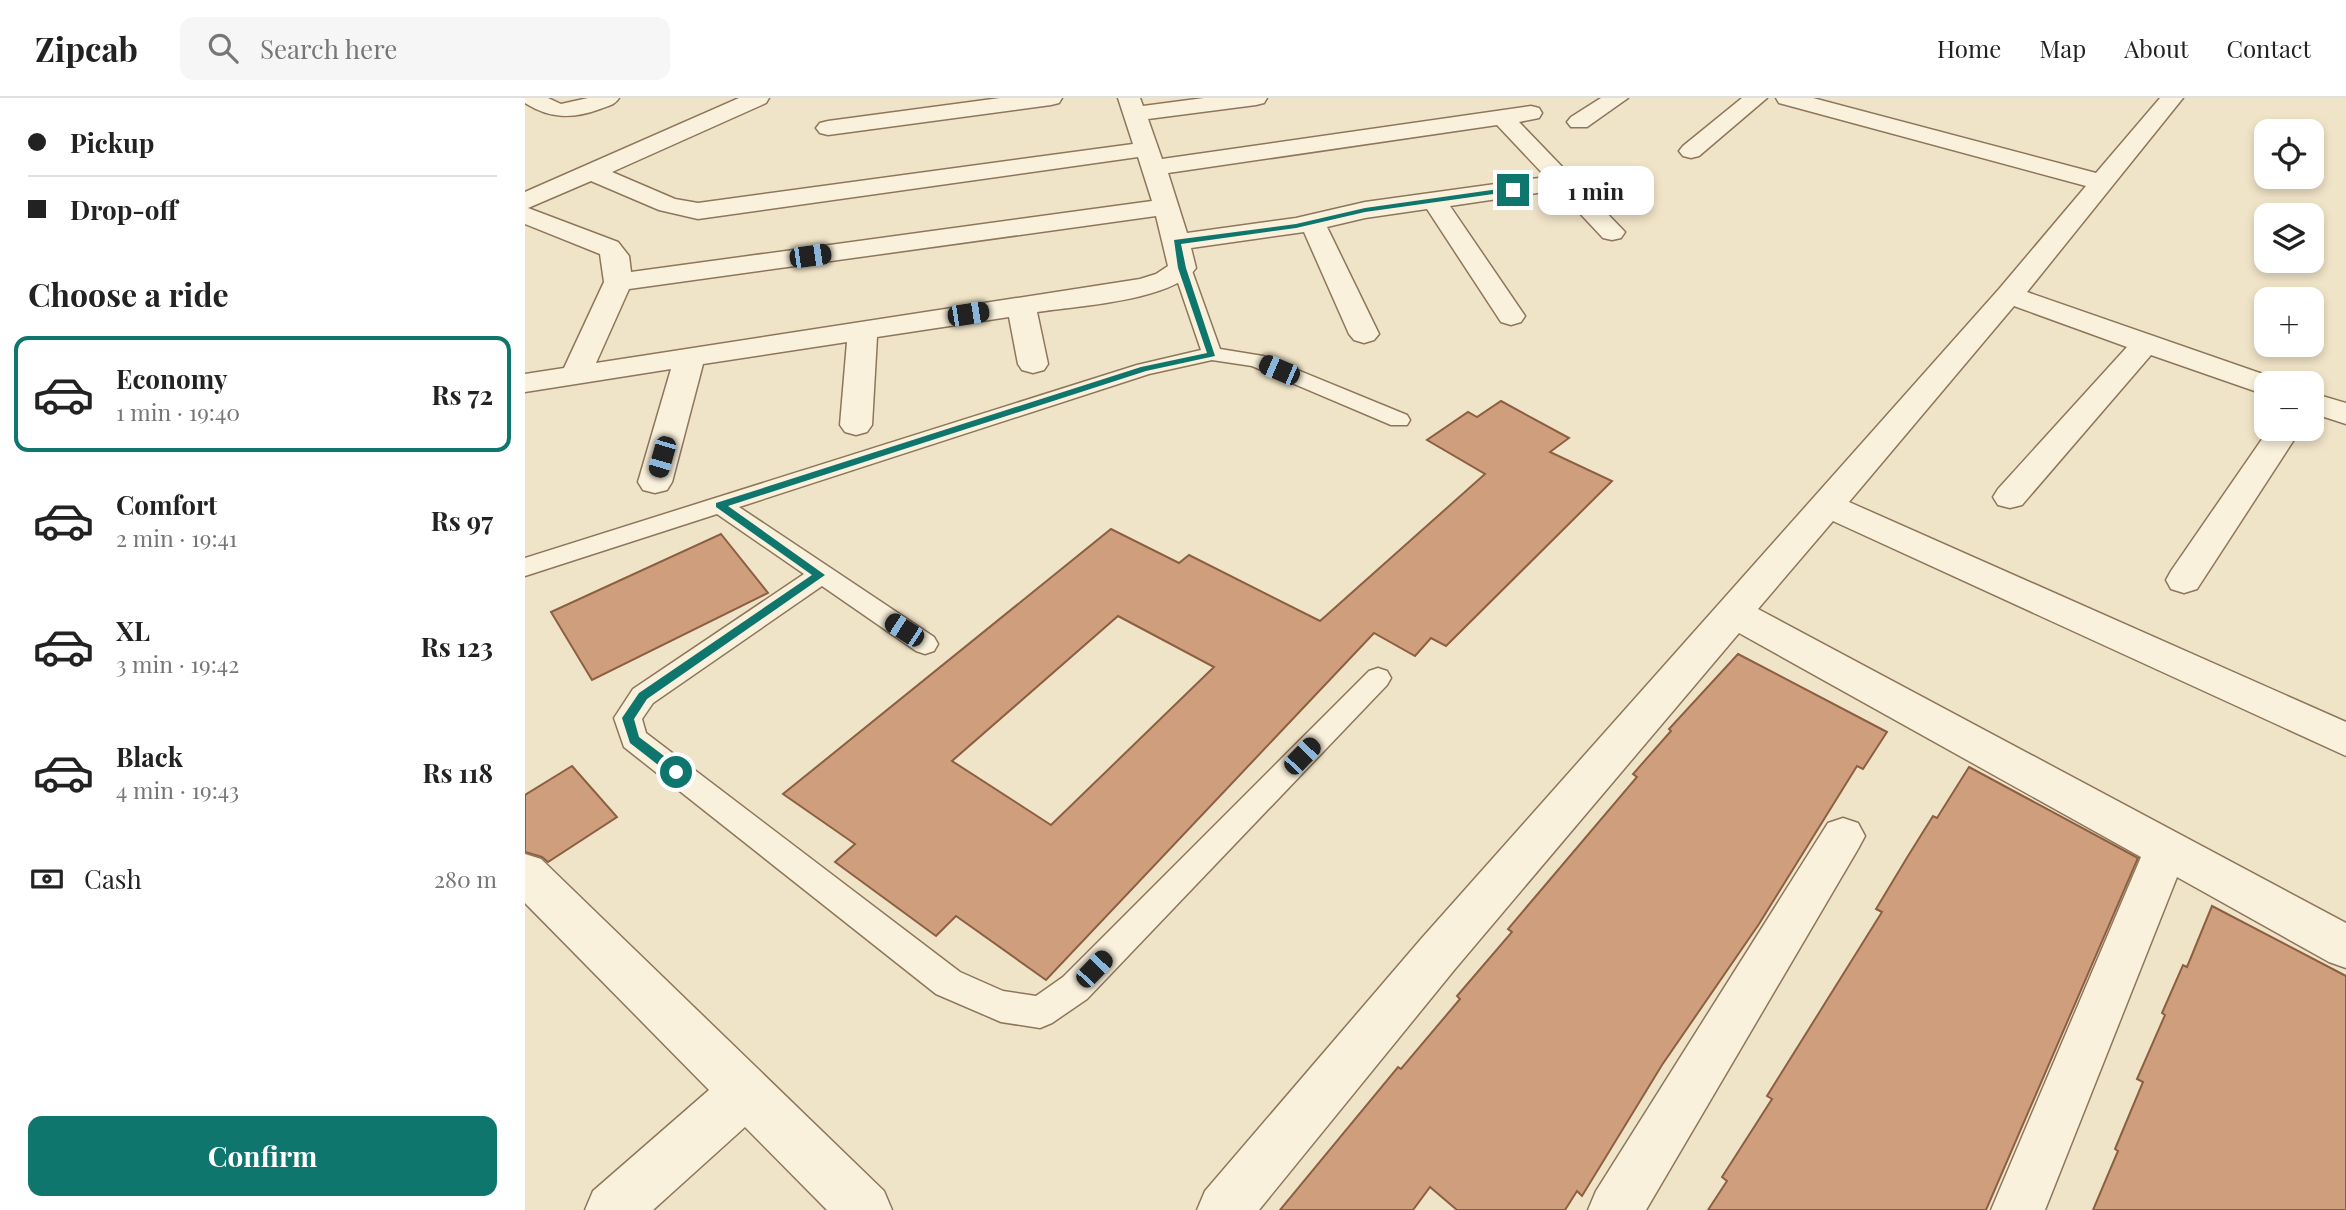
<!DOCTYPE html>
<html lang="en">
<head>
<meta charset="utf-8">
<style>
  :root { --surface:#fff; --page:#f6f6f6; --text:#222; --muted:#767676; --line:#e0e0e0; --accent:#0f766e }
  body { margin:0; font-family:"Playfair Display",serif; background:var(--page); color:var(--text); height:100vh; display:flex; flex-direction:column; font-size:26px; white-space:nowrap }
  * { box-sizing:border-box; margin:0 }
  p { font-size:23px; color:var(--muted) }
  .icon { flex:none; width:38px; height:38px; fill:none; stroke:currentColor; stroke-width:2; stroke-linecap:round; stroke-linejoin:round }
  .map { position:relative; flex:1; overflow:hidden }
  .panel { display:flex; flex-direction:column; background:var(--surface); width:525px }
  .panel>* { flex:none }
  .top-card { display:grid; align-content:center; height:154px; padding:0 28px; background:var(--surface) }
  .buttons { position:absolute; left:1729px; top:21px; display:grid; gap:14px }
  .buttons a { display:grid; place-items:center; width:70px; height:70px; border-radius:14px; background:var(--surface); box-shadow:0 4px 10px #0003; font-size:35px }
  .end { position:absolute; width:32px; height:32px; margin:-16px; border:9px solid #0f766e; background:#fff; box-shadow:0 0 0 4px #fff }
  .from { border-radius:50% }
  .bubble { position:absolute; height:49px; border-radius:14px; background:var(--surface); box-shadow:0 4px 10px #0003; font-size:23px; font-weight:700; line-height:49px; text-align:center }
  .car { position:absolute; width:21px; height:42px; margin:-21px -10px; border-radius:9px; box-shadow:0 0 5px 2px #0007; background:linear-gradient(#222 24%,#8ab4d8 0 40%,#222 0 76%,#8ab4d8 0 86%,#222 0) }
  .top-card b { display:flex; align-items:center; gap:24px; height:66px; font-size:26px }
  .top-card b+b { border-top:2px solid var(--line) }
  .top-card i { width:18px; height:18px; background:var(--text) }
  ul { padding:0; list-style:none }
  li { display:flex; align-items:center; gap:21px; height:116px; margin:0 14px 10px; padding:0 14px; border:4px solid transparent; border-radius:14px }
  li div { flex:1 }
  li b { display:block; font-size:26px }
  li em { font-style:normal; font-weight:700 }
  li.active { border-color:var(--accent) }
  li>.icon { width:63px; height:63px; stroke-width:1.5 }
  h2 { padding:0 28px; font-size:32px; line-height:84px }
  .pay { display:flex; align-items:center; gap:18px; height:77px; padding:0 28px; font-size:26px }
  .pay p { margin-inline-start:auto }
  .primary-button { display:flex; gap:14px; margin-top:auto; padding:14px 28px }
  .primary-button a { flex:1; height:80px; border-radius:14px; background:var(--accent); color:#fff; font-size:28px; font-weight:700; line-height:80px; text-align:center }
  header { display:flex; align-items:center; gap:42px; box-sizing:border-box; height:98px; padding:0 35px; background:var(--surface); border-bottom:2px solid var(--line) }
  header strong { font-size:33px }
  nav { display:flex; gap:38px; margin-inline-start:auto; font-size:24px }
  .search { width:490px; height:63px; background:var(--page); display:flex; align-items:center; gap:18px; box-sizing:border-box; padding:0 24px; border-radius:14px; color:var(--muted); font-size:26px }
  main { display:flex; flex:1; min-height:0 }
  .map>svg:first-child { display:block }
  .building { fill:#cf9f7d; stroke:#8d5f41; stroke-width:2; fill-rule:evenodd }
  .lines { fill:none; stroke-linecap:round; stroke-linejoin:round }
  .lane-casing { stroke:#8d765c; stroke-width:3 }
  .street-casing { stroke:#8d765c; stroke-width:3 }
  .lane { fill:#faf1dc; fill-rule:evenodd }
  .street { fill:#faf1dc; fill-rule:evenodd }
  .route { fill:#0f766e }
</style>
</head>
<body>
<header>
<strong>Zipcab</strong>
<div class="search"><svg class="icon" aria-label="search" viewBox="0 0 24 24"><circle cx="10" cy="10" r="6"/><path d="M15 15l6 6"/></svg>Search here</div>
<nav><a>Home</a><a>Map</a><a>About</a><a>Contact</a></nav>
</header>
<main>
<section class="panel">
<div class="top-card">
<b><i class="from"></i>Pickup</b>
<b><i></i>Drop-off</b>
</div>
<h2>Choose a ride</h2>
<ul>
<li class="active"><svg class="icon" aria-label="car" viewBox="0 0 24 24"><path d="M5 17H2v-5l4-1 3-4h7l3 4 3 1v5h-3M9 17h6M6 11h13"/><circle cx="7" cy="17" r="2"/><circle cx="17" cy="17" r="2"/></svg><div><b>Economy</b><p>1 min · 19:40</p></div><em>Rs 72</em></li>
<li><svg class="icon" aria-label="car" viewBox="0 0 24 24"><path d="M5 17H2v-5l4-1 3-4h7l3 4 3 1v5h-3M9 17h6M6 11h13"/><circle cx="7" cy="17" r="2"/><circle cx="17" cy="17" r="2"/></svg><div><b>Comfort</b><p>2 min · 19:41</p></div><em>Rs 97</em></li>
<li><svg class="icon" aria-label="car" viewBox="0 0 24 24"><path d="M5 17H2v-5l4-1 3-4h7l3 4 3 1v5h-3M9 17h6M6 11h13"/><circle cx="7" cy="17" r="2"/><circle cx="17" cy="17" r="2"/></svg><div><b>XL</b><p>3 min · 19:42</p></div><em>Rs 123</em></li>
<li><svg class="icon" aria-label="car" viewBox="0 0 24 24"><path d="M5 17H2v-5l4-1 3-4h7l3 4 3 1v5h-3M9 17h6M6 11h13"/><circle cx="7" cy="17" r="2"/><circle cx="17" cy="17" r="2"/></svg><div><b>Black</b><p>4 min · 19:43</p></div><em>Rs 118</em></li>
</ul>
<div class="pay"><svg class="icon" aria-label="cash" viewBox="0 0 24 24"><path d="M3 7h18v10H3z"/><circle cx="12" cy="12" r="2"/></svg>Cash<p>280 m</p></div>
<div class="primary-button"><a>Confirm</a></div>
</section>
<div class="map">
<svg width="1821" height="1112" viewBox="0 0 1821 1112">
  <rect width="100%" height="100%" fill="#f0e4c8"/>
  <g class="building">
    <path d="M976 303 1044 340 1025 354 1087 383 921 548 906 540 890 558 849 535 521 882 431 818 411 838 310 764 330 746 258 696 586 431 654 465 664 457 795 523 960 376 902 342 943 314 952 319ZM593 518 689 569 526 727 427 663Z"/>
    <path d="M196 436 243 495 67 582 26 514Z"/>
    <path d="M1213 556 1362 634 1338 671 1332 668 1234 826 1137 967 1057 1098 1052 1093 1040 1112H932L905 1089 888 1112H755L873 969 876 971 935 901 932 898 987 834 983 831 1112 679 1108 676 1146 633 1144 631Z"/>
    <path d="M47 668 92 719 23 764 17 759 0 754V697Z"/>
    <path d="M1444 669 1613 760 1461 1112H1183L1202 1083 1197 1079 1247 1001 1242 998 1357 814 1351 811 1383 758 1408 718 1412 720Z"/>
    <path d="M1687 808 1821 878V1112H1568L1593 1053 1590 1051 1618 984 1612 981 1640 917 1637 915 1658 867 1662 869Z"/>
  </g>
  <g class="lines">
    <g class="lane-casing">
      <path id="lane" d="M657 164 666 170 695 251 738 258 882 317 885 322 882 327H866L727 268 687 262 624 276 214 409 409 539 413 546 409 553 400 556 391 553 297 488 128 605 117 621 121 635 435 874 478 893 511 898 538 879 844 573 853 570 862 573 866 580 862 587 562 901 527 925 515 930 476 924 411 896 99 649 89 620 108 591 279 476 192 416 0 478V460L612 267 676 252 648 170Z"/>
    </g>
    <g class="street-casing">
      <g id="street">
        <path d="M0 0H23L36 6 63 0H94C90 7 83 8 75 11 48 21 25 21 0 5Z"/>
        <path d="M214 0H244L241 5 87 74 150 101 173 105 608 46 593 0H615L618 8 679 0H742L739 5 731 7 623 21 637 61 1006 8 1014 10 1017 15 1014 20 994 24 1100 134 1096 140 1087 142 1078 140 1033 92 925 108 1000 218 996 224 986 227 976 224 902 111 840 120 802 129 854 236 849 242 839 245 829 242 824 236 779 134 666 150 671 170C648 203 551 208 512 214L523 266 519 272 508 275 497 272 493 266 484 219 352 239 347 327 342 334 331 337 320 334 315 327 322 244 178 266 147 384 142 392 130 395 118 392 113 384 146 271 0 294V276L39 270 79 184 75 156 0 126V94ZM972 27 1021 79 840 104 771 120 662 135 643 75ZM613 59 627 103 106 174 104 158 93 144 3 110 66 83 134 112 173 121ZM631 118 643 168 631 176 615 181 71 265 104 191Z"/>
        <path d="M475 0H537L534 5 526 7 303 37 295 35 291 30 295 25 303 23Z"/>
        <path d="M1076 0H1103L1062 29H1046L1042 24 1046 19Z"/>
        <path d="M1217 0H1242L1174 58 1166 60 1158 58 1154 53 1158 48Z"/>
        <path d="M1251 0H1288L1571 75 1635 0H1658L1502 194 1752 281 1754 285H1741V297L1626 257 1497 407 1485 410 1473 407 1468 399 1473 391 1602 249 1489 208 1324 404 1821 624V658L1308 423 1233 511 1821 825V870L1804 864 1652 779 1520 1112H1466L1616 759 1214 535 930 871 734 1112H672L680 1093 896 841 1474 191 1561 88 1254 5Z"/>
        <path d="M1787 295 1821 305V326L1787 315Z"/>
        <path d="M1744 331H1776L1672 491 1659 495 1646 491 1641 482 1646 473Z"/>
        <path d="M1318 720 1333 725 1340 738 1333 751 1121 1112H1063L1071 1093 1303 725Z"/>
        <path d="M0 756 16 761 359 1093 367 1112H302L220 1029 128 1112H60L68 1093 184 992 0 805Z"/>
      </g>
    </g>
    <use href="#lane" class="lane"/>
    <use href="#street" class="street"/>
  </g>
  <path class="route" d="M988 89 990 93 840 114 771 130 656 146 661 170 690 258 621 273 203 408 300 477 122 601 109 621 114 639 155 670V677H146L105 645 97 620 114 595 287 477 191 409V405L616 269 682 255 653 170 649 142 771 126 840 110Z"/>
</svg>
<div class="buttons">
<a><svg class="icon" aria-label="locate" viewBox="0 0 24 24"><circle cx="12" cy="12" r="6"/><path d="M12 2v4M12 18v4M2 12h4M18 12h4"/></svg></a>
<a><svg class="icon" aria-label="layers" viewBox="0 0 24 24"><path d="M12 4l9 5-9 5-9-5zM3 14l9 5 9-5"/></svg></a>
<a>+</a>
<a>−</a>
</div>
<i class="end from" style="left:151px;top:674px"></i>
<i class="end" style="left:988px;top:92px"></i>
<div class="bubble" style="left:1013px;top:68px;width:116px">1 min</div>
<i class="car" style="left:285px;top:158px;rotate:82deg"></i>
<i class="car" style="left:443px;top:216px;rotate:81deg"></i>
<i class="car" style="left:754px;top:272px;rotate:293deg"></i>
<i class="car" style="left:137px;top:359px;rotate:196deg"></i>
<i class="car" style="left:379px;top:532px;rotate:303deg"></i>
<i class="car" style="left:777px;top:658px;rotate:44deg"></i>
<i class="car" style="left:569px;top:871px;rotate:44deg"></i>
</div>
</main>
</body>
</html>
